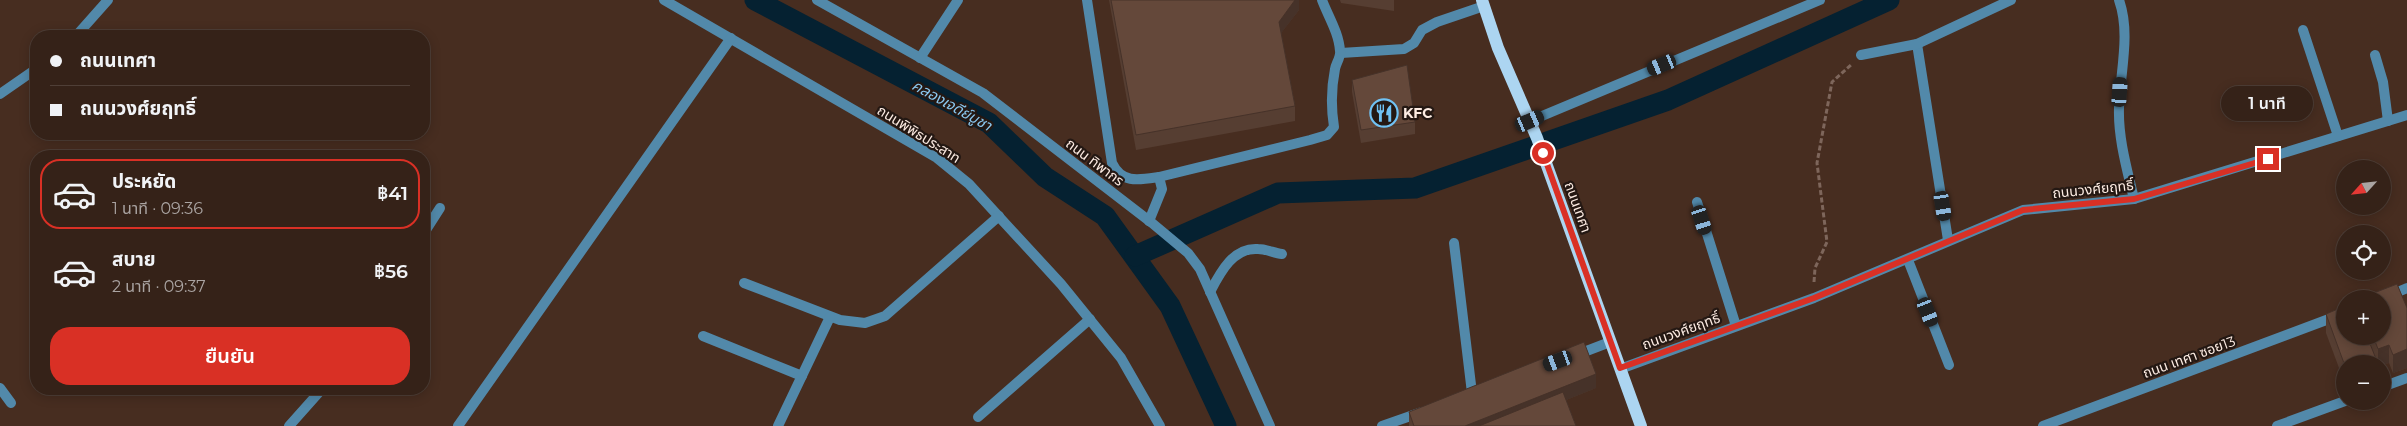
<!DOCTYPE html>
<html lang="th">
<head>
<meta charset="utf-8">
<style>
  :root { --surface:#352218; --page:#402f25; --text:#f1f3f6; --muted:#aaa4a2; --line:#4f3f37; --accent:#d93025 }
  body { margin:0; font-family:Montserrat,"Noto Sans Thai",sans-serif; background:var(--page); color:var(--text); height:100vh; display:flex; flex-direction:column; font-size:19px; white-space:nowrap }
  * { box-sizing:border-box; margin:0 }
  p { font-size:16px; color:var(--muted) }
  .icon { flex:none; width:28px; height:28px; fill:none; stroke:currentColor; stroke-width:2; stroke-linecap:round; stroke-linejoin:round }
  .map { position:relative; flex:1; overflow:hidden }
  .sheet { position:absolute; left:30px; top:150px; width:400px; height:245px; display:flex; flex-direction:column; background:var(--surface); border-radius:20px; box-shadow:0 2px 12px #0003,0 0 0 1px var(--line) }
  .sheet>* { flex:none }
  .banner { position:absolute; left:30px; top:30px; width:400px; height:110px; border-radius:20px; box-shadow:0 2px 12px #0003,0 0 0 1px var(--line); display:grid; align-content:center; height:110px; padding:0 20px; background:var(--surface) }
  .needle { width:32px; rotate:243deg }
  .buttons { position:absolute; left:2336px; top:160px; display:grid; gap:10px }
  .buttons a { display:grid; place-items:center; width:55px; height:55px; border-radius:50%; background:var(--surface); box-shadow:0 2px 12px #0003,0 0 0 1px var(--line); font-size:25px }
  .end { position:absolute; width:22px; height:22px; margin:-11px; border:6px solid #d93025; background:#fff; box-shadow:0 0 0 2px #fff }
  .from { border-radius:50% }
  .bubble { position:absolute; height:35px; border-radius:18px; background:var(--surface); box-shadow:0 2px 12px #0003,0 0 0 1px var(--line); font-size:16px; font-weight:600; line-height:35px; text-align:center }
  .car { position:absolute; width:15px; height:30px; margin:-15px -8px; border-radius:6px; box-shadow:0 0 4px 1px #0007; background:linear-gradient(#222 24%,#8ab4d8 0 40%,#222 0 76%,#8ab4d8 0 86%,#222 0) }
  .banner b { display:flex; align-items:center; gap:18px; height:48px; font-size:19px }
  .banner b+b { border-top:1px solid var(--line) }
  .banner i { width:12px; height:12px; background:var(--text) }
  ul { padding:9px 0 0; list-style:none }
  li { display:flex; align-items:center; gap:15px; height:70px; margin:0 10px 8px; padding:0 10px; border:2px solid transparent; border-radius:20px }
  li div { flex:1 }
  li b { display:block; font-size:19px }
  li em { font-style:normal; font-weight:600 }
  li.selected { border-color:var(--accent) }
  li>.icon { width:45px; height:45px; stroke-width:1.5 }
  .primary-button { display:flex; gap:10px; margin-top:auto; padding:10px 20px }
  .primary-button a { flex:1; height:58px; border-radius:20px; background:var(--accent); color:#fff; font-size:20px; font-weight:600; line-height:58px; text-align:center }
  .map>svg:first-child { display:block }
  .lines { fill:none; stroke-linecap:round; stroke-linejoin:round }
  .canal { stroke:#052131; stroke-width:21 }
  .path { stroke:#7e665b; stroke-width:3; stroke-dasharray:5 2.5; stroke-linecap:butt }
  .service { stroke:#5289aa; stroke-width:10 }
  .minor { stroke:#5289aa; stroke-width:10 }
  .primary { stroke:#acd5f1; stroke-width:12 }
  .wall { fill:#563e32 }
  .shaded-wall { fill:#463229 }
  .building { fill:#64483a; stroke:#463229 }
  .route { stroke:#d93025; stroke-width:6 }
  .labels { text-anchor:middle; dominant-baseline:central; stroke-width:4.5; stroke-linejoin:round; paint-order:stroke }
  .poi-label { font-size:14px; font-weight:bold; fill:#fdece3; stroke:#241813; text-anchor:start }
  .street-label { font-size:14px; fill:#fdece3; stroke:#241813 }
  .water-label { font-size:15px; font-style:italic; fill:#8ac8f0; stroke:#241813 }
</style>
</head>
<body>
<div class="map">
<svg width="2407" height="426" viewBox="0 0 2407 426">
  <rect width="100%" height="100%" fill="#472d20"/>
  <g class="lines">
    <g class="canal">
      <path d="M755 0 989 123 1045 177 1105 216 1170 306 1226 426"/>
      <path d="M1135 256 1278 193 1415 188 1668 100 1889 0"/>
    </g>
    <path class="path" d="M1814 282 1815 268 1827 242 1817 163 1832 82 1852 64"/>
    <g class="service">
      <path d="M1087 0 1112 163C1122 184 1139 180 1159 177"/>
      <path d="M1341 53 1404 49 1414 43 1422 30 1437 22 1484 6"/>
      <path d="M1149 221 1162 189 1159 177 1310 140 1327 135 1334 127C1331 108 1331 89 1335 69 1336 63 1341 57 1340 51 1339 33 1328 16 1322 0"/>
      <path d="M2382 387 2407 378"/>
      <path d="M2277 426 2345 401"/>
    </g>
    <g class="minor">
      <path d="M664 0 937 158 969 184 1061 284 1121 358 1160 426"/>
      <path d="M817 0 983 93 1152 223 1188 253 1200 269 1270 426"/>
      <path d="M2119 0C2131 34 2120 72 2119 108 2118 138 2127 169 2134 199"/>
      <path d="M2303 30 2338 136"/>
      <path d="M76 36 108 0"/>
      <path d="M1917 44 1948 240"/>
      <path d="M1861 55 1917 44 2011 0"/>
      <path d="M2375 55 2383 82 2388 121"/>
      <path d="M920 58 958 0"/>
      <path d="M0 94 36 69"/>
      <path d="M1530 121 1820 0"/>
      <path d="M1697 202 1736 326"/>
      <path d="M424 233 440 208"/>
      <path d="M1454 243 1472 393"/>
      <path d="M1908 260 1949 365"/>
      <path d="M744 283 840 320 865 323 885 316 999 216"/>
      <path d="M1210 292C1220 273 1233 247 1258 249 1266 249 1274 253 1282 254"/>
      <path d="M2381 299 2407 288"/>
      <path d="M703 336 802 376"/>
      <path d="M1576 355 1610 342"/>
      <path d="M1620 369 1814 298 2023 210 2134 199 2407 115"/>
      <path d="M0 388 11 403"/>
      <path d="M978 417 1090 319"/>
      <path d="M289 426 322 389"/>
      <path d="M458 426 731 38"/>
      <path d="M778 426 830 317"/>
      <path d="M1382 426 1422 412"/>
      <path d="M2043 426 2345 313"/>
    </g>
    <path class="primary" d="M1482 0 1498 48 1537 138 1641 426"/>
  </g>
  <g class="wall">
    <path d="M1109 0H1299V10L1281 33 1295 106V121L1136 150Z"/>
    <path d="M1340 0H1394V11L1341 3Z"/>
    <path d="M1352 80 1415 122V134L1361 143 1352 92Z"/>
    <path d="M2397 284 2407 308V368L2393 373 2389 363 2382 365V364H2345V384L2326 333V314L2345 306V336H2382V299H2366V296Z"/>
    <path d="M1596 388 1566 400 1576 426H1409V412Z"/>
  </g>
  <g class="shaded-wall">
    <path d="M1295 0H1299V10L1279 36V22Z"/>
    <path d="M2389 345V363L2382 365V364H2378V349Z"/>
    <path d="M2407 349V368L2393 373V355Z"/>
    <path d="M1596 374V388L1502 426H1465Z"/>
  </g>
  <g class="building">
    <path d="M1111 0H1295L1279 22 1295 106 1136 135Z"/>
    <path d="M1407 65 1415 122 1361 130 1352 80Z"/>
    <path d="M2397 284 2407 308V349L2393 355 2389 345 2378 349 2373 336H2382V299H2368L2366 296Z"/>
    <path d="M2345 306V336H2367L2378 364H2345V366L2326 314Z"/>
    <path d="M1584 342 1596 374 1465 426H1414L1409 412Z"/>
    <path d="M1563 392 1576 426H1479Z"/>
  </g>
  <g class="lines">
    <path class="route" d="M1543 153 1620 368 1814 298 2023 210 2134 199 2268 159"/>
  </g>
  <defs>
    <g id="restaurant-ring" transform="scale(1.4375)"><circle r="9.5" fill="#241813" stroke="#70c2f4" stroke-width="1.5"/><path d="M-5-6h1v4h1v-4h1v4h1v-4h1v5L-1.5 .5V6h-2V.5L-5-1ZM5-6V6H3V1.5H1.5Q1.5-4 5-6Z" fill="#70c2f4"/></g>
  </defs>
  <g fill-rule="evenodd">
    <use href="#restaurant-ring" x="1384" y="113"/>
  </g>
  <g class="labels">
    <g class="poi-label">
      <text x="1403" y="113">KFC</text>
    </g>
    <g class="street-label">
      <text transform="translate(919 134) rotate(32)">ถนนพิพิธประสาท</text>
      <text transform="translate(1095 162) rotate(37)">ถนน ทิพากร</text>
      <text transform="translate(2093 189) rotate(-6)">ถนนวงศ์ยฤทธิ์</text>
      <text transform="translate(1578 207) rotate(70)">ถนนเทศา</text>
      <text transform="translate(1681 331) rotate(-20)">ถนนวงศ์ยฤทธิ์</text>
      <text transform="translate(2189 357) rotate(-20)">ถนน เทศา ซอย13</text>
    </g>
    <g class="water-label">
      <text transform="translate(952 105) rotate(29)">คลองเจดีย์บูชา</text>
    </g>
  </g>
</svg>
<div class="buttons">
<a><svg class="needle" viewBox="-14 -14 28 28"><path d="M0-13l5 13h-10z" fill="#e53935"/><path d="M0 13l5-13h-10z" fill="#aaa4a2"/></svg></a>
<a><svg class="icon" aria-label="locate" viewBox="0 0 24 24"><circle cx="12" cy="12" r="6"/><path d="M12 2v4M12 18v4M2 12h4M18 12h4"/></svg></a>
<a>+</a>
<a>−</a>
</div>
<i class="end from" style="left:1543px;top:153px"></i>
<i class="end" style="left:2268px;top:159px"></i>
<div class="bubble" style="left:2221px;top:86px;width:92px">1 นาที</div>
<i class="car" style="left:1662px;top:65px;rotate:248deg"></i>
<i class="car" style="left:2120px;top:92px;rotate:4deg"></i>
<i class="car" style="left:1530px;top:121px;rotate:67deg"></i>
<i class="car" style="left:1943px;top:206px;rotate:171deg"></i>
<i class="car" style="left:1702px;top:220px;rotate:162deg"></i>
<i class="car" style="left:1928px;top:312px;rotate:158deg"></i>
<i class="car" style="left:1558px;top:361px;rotate:250deg"></i>
<div class="banner">
<b><i class="from"></i>ถนนเทศา</b>
<b><i></i>ถนนวงศ์ยฤทธิ์</b>
</div>
<section class="sheet">
<ul>
<li class="selected"><svg class="icon" aria-label="car" viewBox="0 0 24 24"><path d="M5 17H2v-5l4-1 3-4h7l3 4 3 1v5h-3M9 17h6M6 11h13"/><circle cx="7" cy="17" r="2"/><circle cx="17" cy="17" r="2"/></svg><div><b>ประหยัด</b><p>1 นาที · 09:36</p></div><em>฿41</em></li>
<li><svg class="icon" aria-label="car" viewBox="0 0 24 24"><path d="M5 17H2v-5l4-1 3-4h7l3 4 3 1v5h-3M9 17h6M6 11h13"/><circle cx="7" cy="17" r="2"/><circle cx="17" cy="17" r="2"/></svg><div><b>สบาย</b><p>2 นาที · 09:37</p></div><em>฿56</em></li>
</ul>
<div class="primary-button"><a>ยืนยัน</a></div>
</section>
</div>
</body>
</html>
